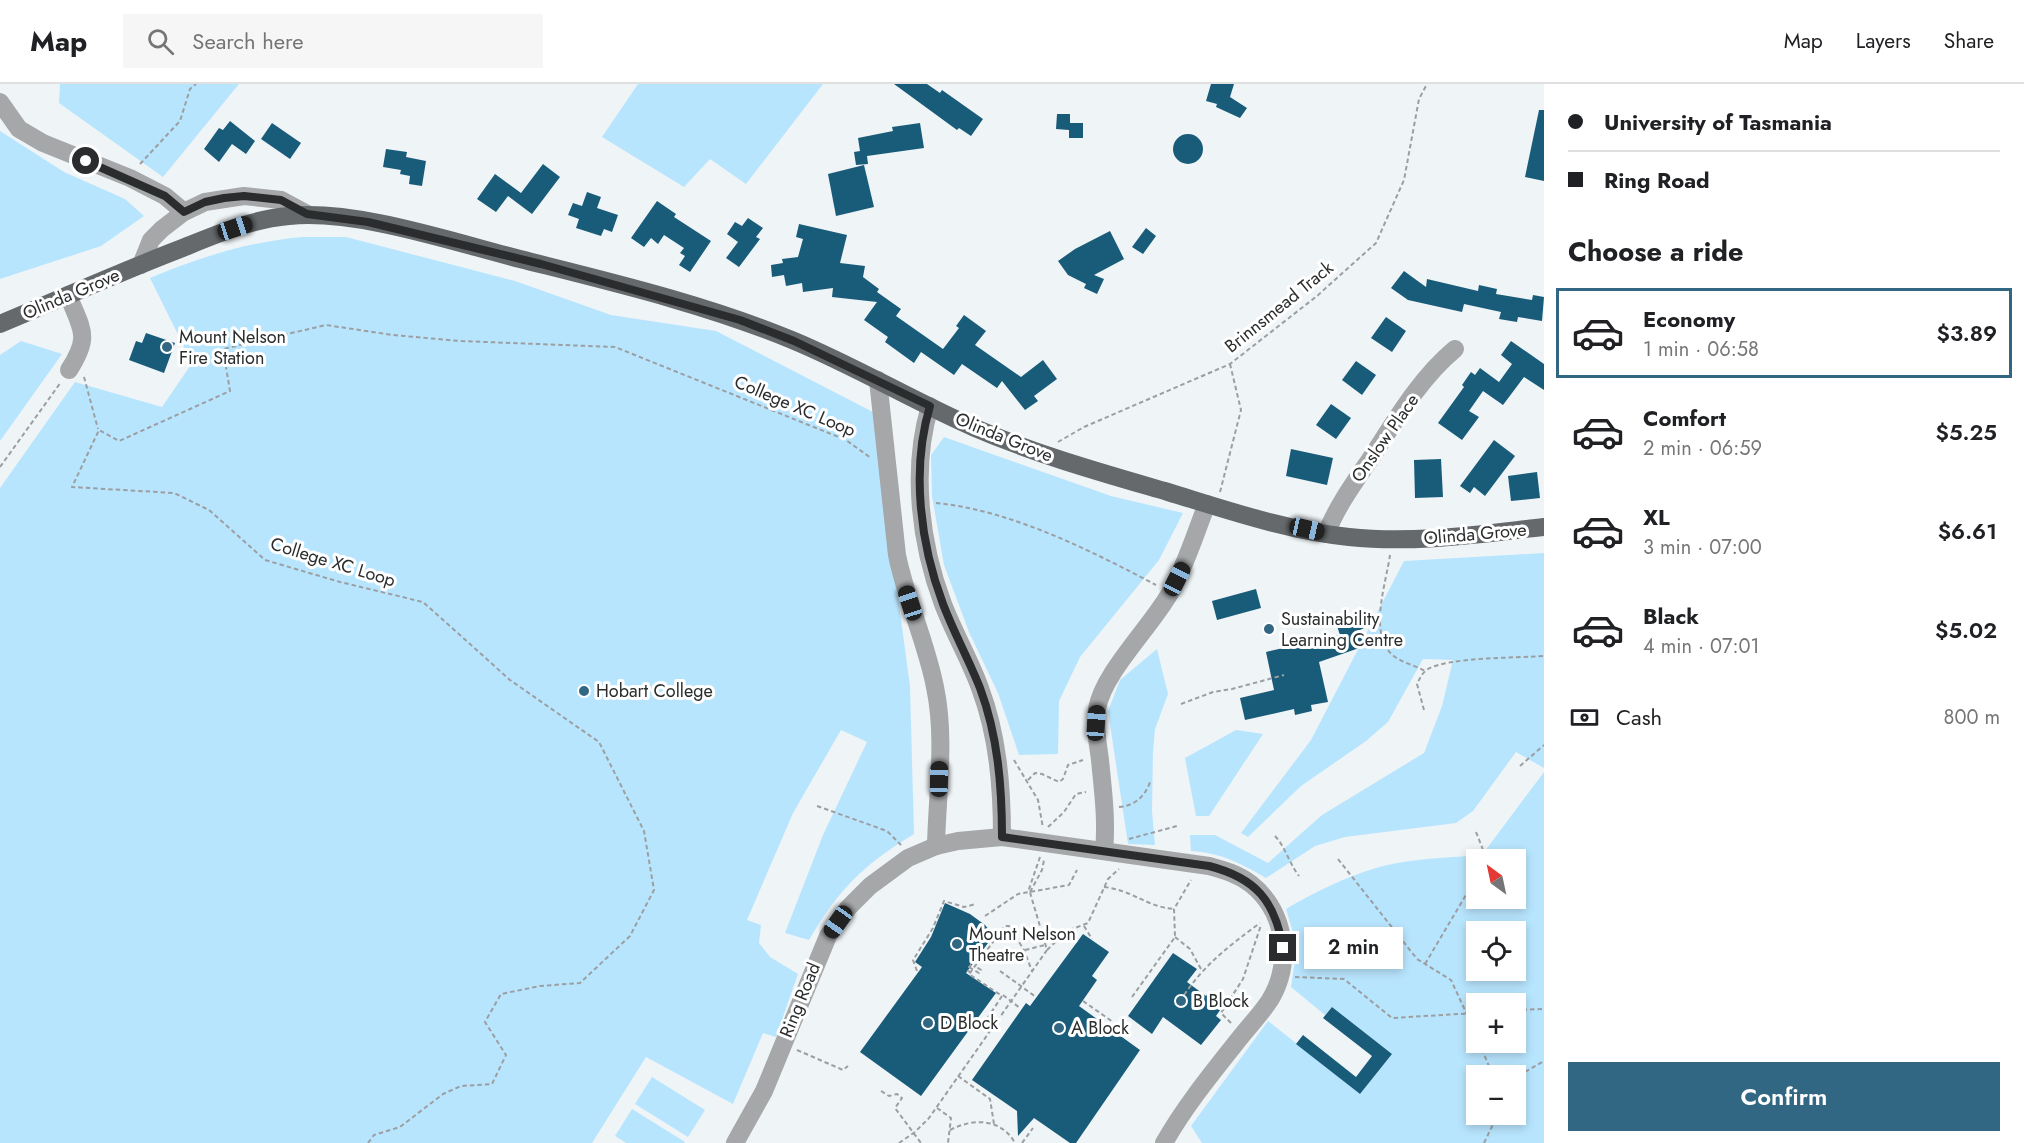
<!DOCTYPE html>
<html lang="en">
<head>
<meta charset="utf-8">
<style>
  :root { --surface:#fff; --page:#f6f6f6; --text:#202124; --muted:#757577; --line:#e0e0e0; --accent:#316782 }
  body { margin:0; font-family:Jost,sans-serif; background:var(--page); color:var(--text); height:100vh; display:flex; flex-direction:column; font-size:22px; white-space:nowrap }
  * { box-sizing:border-box; margin:0 }
  p { font-size:20px; color:var(--muted) }
  .icon { flex:none; width:33px; height:33px; fill:none; stroke:currentColor; stroke-width:2; stroke-linecap:round; stroke-linejoin:round }
  .map { position:relative; flex:1; overflow:hidden }
  .details { display:flex; flex-direction:column; background:var(--surface); width:480px }
  .details>* { flex:none }
  .top-card { display:grid; align-content:center; height:132px; padding:0 24px; background:var(--surface) }
  .needle { width:39px; rotate:327deg }
  .fabs { position:absolute; left:1466px; top:765px; display:grid; gap:12px }
  .fabs a { display:grid; place-items:center; width:60px; height:60px; border-radius:0px; background:var(--surface); box-shadow:0 3px 9px #0003; font-size:30px }
  .end { position:absolute; width:27px; height:27px; margin:-14px; border:8px solid #2a2c2d; background:#fff; box-shadow:0 0 0 3px #fff }
  .from { border-radius:50% }
  .bubble { position:absolute; height:42px; border-radius:0px; background:var(--surface); box-shadow:0 3px 9px #0003; font-size:20px; font-weight:600; line-height:42px; text-align:center }
  .car { position:absolute; width:18px; height:36px; margin:-18px -9px; border-radius:8px; box-shadow:0 0 4px 2px #0007; background:linear-gradient(#222 24%,#8ab4d8 0 40%,#222 0 76%,#8ab4d8 0 86%,#222 0) }
  .top-card b { display:flex; align-items:center; gap:21px; height:57px; font-size:22px }
  .top-card b+b { border-top:2px solid var(--line) }
  .top-card i { width:15px; height:15px; background:var(--text) }
  ul { padding:0; list-style:none }
  li { display:flex; align-items:center; gap:18px; height:90px; margin:0 12px 9px; padding:0 12px; border:3px solid transparent; border-radius:0px }
  li div { flex:1 }
  li b { display:block; font-size:22px }
  li em { font-style:normal; font-weight:600 }
  li.on { border-color:var(--accent) }
  li>.icon { width:54px; height:54px; stroke-width:1.5 }
  h2 { padding:0 24px; font-size:27px; line-height:72px }
  .pay { display:flex; align-items:center; gap:15px; height:66px; padding:0 24px; font-size:22px }
  .pay p { margin-inline-start:auto }
  .cta { display:flex; gap:12px; margin-top:auto; padding:12px 24px }
  .cta a { flex:1; height:69px; border-radius:0px; background:var(--accent); color:#fff; font-size:24px; font-weight:600; line-height:69px; text-align:center }
  header { display:flex; align-items:center; gap:36px; box-sizing:border-box; height:84px; padding:0 30px; background:var(--surface); border-bottom:2px solid var(--line) }
  header strong { font-size:28px }
  nav { display:flex; gap:33px; margin-inline-start:auto; font-size:21px }
  .search { width:420px; height:54px; background:var(--page); display:flex; align-items:center; gap:15px; box-sizing:border-box; padding:0 21px; border-radius:0px; color:var(--muted); font-size:22px }
  main { display:flex; flex:1; min-height:0 }
  .map>svg:first-child { display:block }
  .green { fill:#b8e5fe; fill-rule:evenodd }
  .building { fill:#195c7a }
  .lines { fill:none; stroke-linecap:round; stroke-linejoin:round }
  .path { stroke:#9c9fa2; stroke-width:2; stroke-dasharray:4.5 3; stroke-linecap:butt }
  .minor { stroke:#a5a7a9; stroke-width:18 }
  .major { stroke:#65696b; stroke-width:18 }
  .route { stroke:#2a2c2d; stroke-width:8 }
  .poi-dot { fill:#316782; stroke:#fff; stroke-width:2 }
  .labels { text-anchor:middle; dominant-baseline:central; stroke-width:6; stroke-linejoin:round; paint-order:stroke }
  .street-label { font-size:18px; fill:#2a2c2d; stroke:#fff }
  .poi-label { font-size:18px; fill:#2a2c2d; stroke:#fff; text-anchor:start }
</style>
</head>
<body>
<header>
<strong>Map</strong>
<div class="search"><svg class="icon" aria-label="search" viewBox="0 0 24 24"><circle cx="10" cy="10" r="6"/><path d="M15 15l6 6"/></svg>Search here</div>
<nav><a>Map</a><a>Layers</a><a>Share</a></nav>
</header>
<main>
<div class="map">
<svg width="1544" height="1059" viewBox="0 0 1544 1059">
  <rect width="100%" height="100%" fill="#eff4f7"/>
  <g class="green">
    <path d="M60 0H239L163 93 59 19Z"/>
    <path d="M638 0H823L746 100 710 75 684 103 602 53Z"/>
    <path d="M0 47 64 88 125 115 144 132 101 162 0 195Z"/>
    <path d="M302 153H346L515 197 611 231 716 247 873 328 910 602 914 750C863 781 839 805 809 856L785 849 823 751 867 658 841 646 793 729 747 836 761 841 759 859 770 873 798 890 776 953 763 949 733 1020 646 973 592 1059H0V404L75 298 162 323 192 279 150 194C200 173 248 158 302 153Z"/>
    <path d="M21 257 62 270 0 357V271Z"/>
    <path d="M944 353 1111 412 1183 429 1159 476 1080 573 1059 617 1058 670 1019 671 998 609 969 548 944 481 932 412 931 371Z"/>
    <path d="M1544 469V684L1516 668 1473 727 1456 739 1345 753 1315 762 1266 794C1240 779 1222 769 1191 767L1190 751H1215L1268 779 1322 731 1424 669 1442 622 1453 576 1423 575 1388 638 1366 657 1301 702 1248 753 1241 749 1311 656 1404 477Z"/>
    <path d="M1157 565 1168 610 1155 645 1153 668 1152 727 1155 761 1128 760 1108 627 1120 596Z"/>
    <path d="M1236 646 1263 650 1209 732H1196L1185 674Z"/>
    <path d="M1544 688V1059H1202L1191 1042 1268 937 1360 1010 1392 970 1332 923 1325 931 1291 903 1297 862 1286 825C1320 805 1363 784 1403 778 1429 774 1456 773 1482 771ZM1476 776H1515V814H1476ZM1476 848H1515V886H1476ZM1476 920H1515V958H1476ZM1476 992H1515V1030H1476Z"/>
    <path d="M652 993 705 1026 688 1053 635 1020Z"/>
    <path d="M632 1025 685 1058 684 1059H626L615 1052Z"/>
  </g>
  <g class="building">
    <path d="M894 0H927L940 9 942 6 983 35 971 52 959 44 957 46Z"/>
    <path d="M1211 0H1234L1230 13 1247 24 1240 34 1216 23 1217 20 1206 17Z"/>
    <path d="M1539 26H1544V97L1525 93Z"/>
    <path d="M1057 30H1070V39H1083V54H1069V46L1056 45Z"/>
    <path d="M230 37 255 57 246 70 232 60 219 78 204 65 219 44 223 46Z"/>
    <path d="M272 39 301 59 290 75 261 55Z"/>
    <path d="M920 39 924 64 867 72 868 80 856 81 854 68 860 67 858 54 893 47 892 43Z"/>
    <circle cx="1188" cy="65" r="15"/>
    <path d="M386 65 407 68 406 73 426 77 422 102 409 100 410 92 400 90 401 86 383 83Z"/>
    <path d="M543 80 560 93 532 130 508 112 496 128 477 115 495 90 521 109Z"/>
    <path d="M864 81 874 123 836 132 828 90Z"/>
    <path d="M587 108 601 113 597 124 618 131 612 148 604 145 601 152 576 144 579 135 568 131 573 119 582 122Z"/>
    <path d="M657 117 676 130 674 133 711 157 690 188 679 181 685 172 680 169 684 164 664 151 658 160 651 154 644 163 631 154Z"/>
    <path d="M748 134 763 144 756 153 760 155 739 183 726 174 738 158 727 150 735 138 742 142Z"/>
    <path d="M799 140 847 151 840 179 865 182 863 193 879 205 877 208 901 225 896 232 943 265 959 244 956 242 964 231 986 247 975 261 1021 293 1043 276 1057 295 1034 312 1038 317 1025 326 1002 297 997 304 962 280 954 291 921 268 914 279 885 258 888 253 864 236 877 218 832 213 833 204 803 208 802 199 786 202 784 191 772 193 771 181 783 179 782 175 798 173 803 155 796 153Z"/>
    <path d="M1146 144 1156 152 1143 170 1132 163Z"/>
    <path d="M1110 147 1124 175 1094 191 1104 195 1097 210 1084 204 1086 200 1068 191 1058 177 1075 165Z"/>
    <path d="M1404 187 1426 203 1427 195 1478 207 1479 201 1497 205 1496 210 1532 216 1533 211 1544 213 1542 237 1518 233 1517 238 1499 235 1501 228 1464 220 1462 228 1408 216 1391 204Z"/>
    <path d="M1386 233 1406 247 1392 268 1371 254Z"/>
    <path d="M146 249 175 259 164 289 129 276 136 257 142 259Z"/>
    <path d="M1511 257 1544 280V306L1524 293 1503 321 1483 307 1469 327 1479 333 1462 356 1438 339 1464 303 1462 301 1471 288 1475 291 1480 284 1499 298 1512 280 1501 271Z"/>
    <path d="M1356 277 1376 291 1362 311 1342 296Z"/>
    <path d="M1331 320 1351 334 1336 355 1316 341Z"/>
    <path d="M1494 356 1515 372 1485 412 1474 403 1470 409 1460 402Z"/>
    <path d="M1291 365 1333 374 1327 401 1286 392Z"/>
    <path d="M1441 375 1443 413 1415 414 1414 376Z"/>
    <path d="M1537 388 1540 414 1511 417 1508 392Z"/>
    <path d="M1256 505 1261 524 1217 536 1212 517Z"/>
    <path d="M1360 532 1364 544 1360 546 1365 562 1319 578 1328 618 1311 621 1312 627 1295 631 1294 625 1245 636 1240 614 1274 606 1266 568 1340 551 1336 539Z"/>
    <path d="M945 819 970 830 985 841 995 853 988 859 966 889 996 909 921 1012 860 968 922 883 915 878 931 853Z"/>
    <path d="M1083 850 1109 868 1092 892 1097 896 1079 922 1140 966 1076 1059H1070L1034 1034 1018 1052 1017 1027 972 996 1026 919 1030 922Z"/>
    <path d="M1173 869 1197 885 1187 898 1206 912 1209 908 1225 919 1216 932 1221 936 1201 961 1163 933 1152 950 1128 932Z"/>
    <path d="M1332 923 1392 970 1360 1010 1296 960 1303 951 1356 993 1372 972 1323 934Z"/>
  </g>
  <g class="lines">
    <g class="path">
      <path d="M140 80 180 37 190 5 196 0"/>
      <path d="M84 293 98 345"/>
      <path d="M1058 358 1084 343 1230 280 1317 212 1376 159 1404 96 1419 15 1427 0"/>
      <path d="M0 383 61 298"/>
      <path d="M1220 408 1241 326 1230 280"/>
      <path d="M936 419C1010 426 1090 466 1156 501"/>
      <path d="M1390 471C1386 500 1367 553 1395 573 1404 579 1416 582 1425 587"/>
      <path d="M1181 620 1213 608 1232 605 1284 591"/>
      <path d="M1424 626 1417 600C1420 594 1422 589 1428 585 1449 573 1517 574 1544 572"/>
      <path d="M1014 676 1038 716 1043 744"/>
      <path d="M1520 682 1544 661"/>
      <path d="M1028 696 1035 689 1042 690 1059 698 1063 695 1068 681 1083 676"/>
      <path d="M817 722 887 747 901 761"/>
      <path d="M1119 723C1134 722 1145 713 1150 698"/>
      <path d="M1048 743 1064 728 1076 710 1086 708"/>
      <path d="M1476 748 1487 776"/>
      <path d="M1275 752C1286 764 1289 779 1299 792"/>
      <path d="M1129 755 1177 742"/>
      <path d="M1338 775 1417 875 1451 896 1476 950"/>
      <path d="M1104 803C1132 806 1147 823 1174 825"/>
      <path d="M1030 808 1042 786 1044 776"/>
      <path d="M985 832 1018 810 1069 801 1077 786"/>
      <path d="M1084 842 1092 855"/>
      <path d="M1175 853 1190 865 1201 885"/>
      <path d="M1025 866 1045 861"/>
      <path d="M1047 866 1067 847 1088 839 1108 795 1119 785"/>
      <path d="M1425 880 1476 794"/>
      <path d="M969 883 979 889 981 886 975 882"/>
      <path d="M917 887 913 876 915 873 933 844 944 817 964 823 976 820"/>
      <path d="M1000 887 1036 913"/>
      <path d="M971 889 967 886 980 868"/>
      <path d="M1295 893 1344 895 1392 934 1476 929"/>
      <path d="M1003 911 1020 924"/>
      <path d="M1184 911C1206 879 1229 862 1260 839"/>
      <path d="M1132 913 1175 853 1174 825 1191 796"/>
      <path d="M1083 917 1113 938"/>
      <path d="M1515 926 1544 925"/>
      <path d="M1231 939 1221 929 1243 895 1261 841"/>
      <path d="M988 948 985 944V938L1002 912 969 890 1005 842H1009L1024 866 1032 887"/>
      <path d="M1479 958 1493 992"/>
      <path d="M797 966 843 986 848 982"/>
      <path d="M958 992 990 1015 994 1040"/>
      <path d="M1515 998 1518 992 1544 977"/>
      <path d="M881 1007 889 1012 897 1010 902 1014 895 1024 921 1059"/>
      <path d="M937 1024 951 1034 948 1059"/>
      <path d="M950 1046C973 1034 1001 1034 1015 1059"/>
      <path d="M368 1059 374 1051 400 1043 443 1010 461 1002 492 1000 506 971 485 938 501 910 540 902 580 899 630 852 654 806 644 747 599 658 510 596 423 518 340 498 265 476 209 426 174 409 72 403 99 346 119 357 230 307 223 265 326 241 393 251 460 257 615 263 846 356 871 374"/>
      <path d="M899 1059 915 1048 929 1034 1047 866 1029 805 1040 773"/>
      <path d="M1022 1059 1033 1044"/>
      <path d="M1484 1059 1498 1030"/>
    </g>
    <g class="minor">
      <path d="M0 18 19 45 43 59 130 94 165 112 184 128"/>
      <path d="M141 181 151 156 162 145 184 128 205 118 244 112 281 116 307 130"/>
      <path d="M68 211C82 246 91 252 69 286"/>
      <path d="M878 296 897 471C906 516 926 557 935 603 946 655 937 710 936 762"/>
      <path d="M930 322C911 385 920 459 943 520 954 549 970 576 980 604 998 652 1002 703 1002 753"/>
      <path d="M1326 450C1337 422 1354 399 1371 374 1395 337 1420 294 1455 265"/>
      <path d="M1104 767C1107 736 1103 707 1100 676 1098 659 1094 642 1097 625 1103 589 1150 544 1170 509 1186 481 1195 450 1207 420"/>
      <path d="M735 1059 764 1007 828 852 848 824 870 802 908 774 936 762 958 757 1002 753 1209 782C1224 786 1238 790 1251 800 1285 827 1293 878 1270 916 1261 930 1249 942 1239 955 1212 989 1185 1022 1164 1059"/>
    </g>
    <path class="major" d="M0 240C60 215 120 188 180 165 215 151 251 135 289 132 356 125 453 158 520 175 611 198 705 220 792 256 855 282 913 317 975 344 1038 371 1103 389 1168 408 1227 426 1288 447 1349 453 1414 460 1480 450 1544 443"/>
  </g>
  <g class="lines">
    <path class="route" d="M86 77 165 112 184 128 205 118 224 114 244 112 281 116 307 130 368 138 541 180 740 236 794 257 930 322C911 385 920 459 943 520 954 549 969 576 980 604 998 652 1002 703 1002 753L1209 782C1256 794 1275 817 1283 864"/>
  </g>
  <g class="poi-dot">
    <circle cx="167" cy="263" r="6"/>
    <circle cx="1269" cy="545" r="6"/>
    <circle cx="584" cy="607" r="6"/>
    <circle cx="957" cy="860" r="6"/>
    <circle cx="1181" cy="917" r="6"/>
    <circle cx="928" cy="939" r="6"/>
    <circle cx="1059" cy="944" r="6"/>
  </g>
  <g class="labels">
    <g class="street-label">
      <text transform="translate(71 210) rotate(-23)">Olinda Grove</text>
      <text transform="translate(1279 223) rotate(-39)">Brinnsmead Track</text>
      <text transform="translate(795 322) rotate(23)">College XC Loop</text>
      <text transform="translate(1004 353) rotate(22)">Olinda Grove</text>
      <text transform="translate(1385 354) rotate(-55)">Onslow Place</text>
      <text transform="translate(1475 450) rotate(-5)">Olinda Grove</text>
      <text transform="translate(333 478) rotate(17)">College XC Loop</text>
      <text transform="translate(800 916) rotate(-68)">Ring Road</text>
    </g>
    <g class="poi-label">
      <text x="179" y="253">Mount Nelson<tspan x="179" dy="21">Fire Station</tspan></text>
      <text x="1281" y="535">Sustainability<tspan x="1281" dy="21">Learning Centre</tspan></text>
      <text x="596" y="607">Hobart College</text>
      <text x="969" y="850">Mount Nelson<tspan x="969" dy="21">Theatre</tspan></text>
      <text x="1193" y="917">B Block</text>
      <text x="940" y="939">D Block</text>
      <text x="1071" y="944">A Block</text>
    </g>
  </g>
</svg>
<div class="fabs">
<a><svg class="needle" viewBox="-14 -14 28 28"><path d="M0-13l5 13h-10z" fill="#e53935"/><path d="M0 13l5-13h-10z" fill="#757577"/></svg></a>
<a><svg class="icon" aria-label="locate" viewBox="0 0 24 24"><circle cx="12" cy="12" r="6"/><path d="M12 2v4M12 18v4M2 12h4M18 12h4"/></svg></a>
<a>+</a>
<a>−</a>
</div>
<i class="end from" style="left:86px;top:77px"></i>
<i class="end" style="left:1283px;top:864px"></i>
<div class="bubble" style="left:1304px;top:843px;width:99px">2 min</div>
<i class="car" style="left:235px;top:144px;rotate:72deg"></i>
<i class="car" style="left:1307px;top:445px;rotate:103deg"></i>
<i class="car" style="left:1177px;top:495px;rotate:27deg"></i>
<i class="car" style="left:910px;top:519px;rotate:342deg"></i>
<i class="car" style="left:1096px;top:639px;rotate:4deg"></i>
<i class="car" style="left:939px;top:695px;rotate:1deg"></i>
<i class="car" style="left:838px;top:838px;rotate:215deg"></i>
</div>
<section class="details">
<div class="top-card">
<b><i class="from"></i>University of Tasmania</b>
<b><i></i>Ring Road</b>
</div>
<h2>Choose a ride</h2>
<ul>
<li class="on"><svg class="icon" aria-label="car" viewBox="0 0 24 24"><path d="M5 17H2v-5l4-1 3-4h7l3 4 3 1v5h-3M9 17h6M6 11h13"/><circle cx="7" cy="17" r="2"/><circle cx="17" cy="17" r="2"/></svg><div><b>Economy</b><p>1 min · 06:58</p></div><em>$3.89</em></li>
<li><svg class="icon" aria-label="car" viewBox="0 0 24 24"><path d="M5 17H2v-5l4-1 3-4h7l3 4 3 1v5h-3M9 17h6M6 11h13"/><circle cx="7" cy="17" r="2"/><circle cx="17" cy="17" r="2"/></svg><div><b>Comfort</b><p>2 min · 06:59</p></div><em>$5.25</em></li>
<li><svg class="icon" aria-label="car" viewBox="0 0 24 24"><path d="M5 17H2v-5l4-1 3-4h7l3 4 3 1v5h-3M9 17h6M6 11h13"/><circle cx="7" cy="17" r="2"/><circle cx="17" cy="17" r="2"/></svg><div><b>XL</b><p>3 min · 07:00</p></div><em>$6.61</em></li>
<li><svg class="icon" aria-label="car" viewBox="0 0 24 24"><path d="M5 17H2v-5l4-1 3-4h7l3 4 3 1v5h-3M9 17h6M6 11h13"/><circle cx="7" cy="17" r="2"/><circle cx="17" cy="17" r="2"/></svg><div><b>Black</b><p>4 min · 07:01</p></div><em>$5.02</em></li>
</ul>
<div class="pay"><svg class="icon" aria-label="cash" viewBox="0 0 24 24"><path d="M3 7h18v10H3z"/><circle cx="12" cy="12" r="2"/></svg>Cash<p>800 m</p></div>
<div class="cta"><a>Confirm</a></div>
</section>
</main>
</body>
</html>
